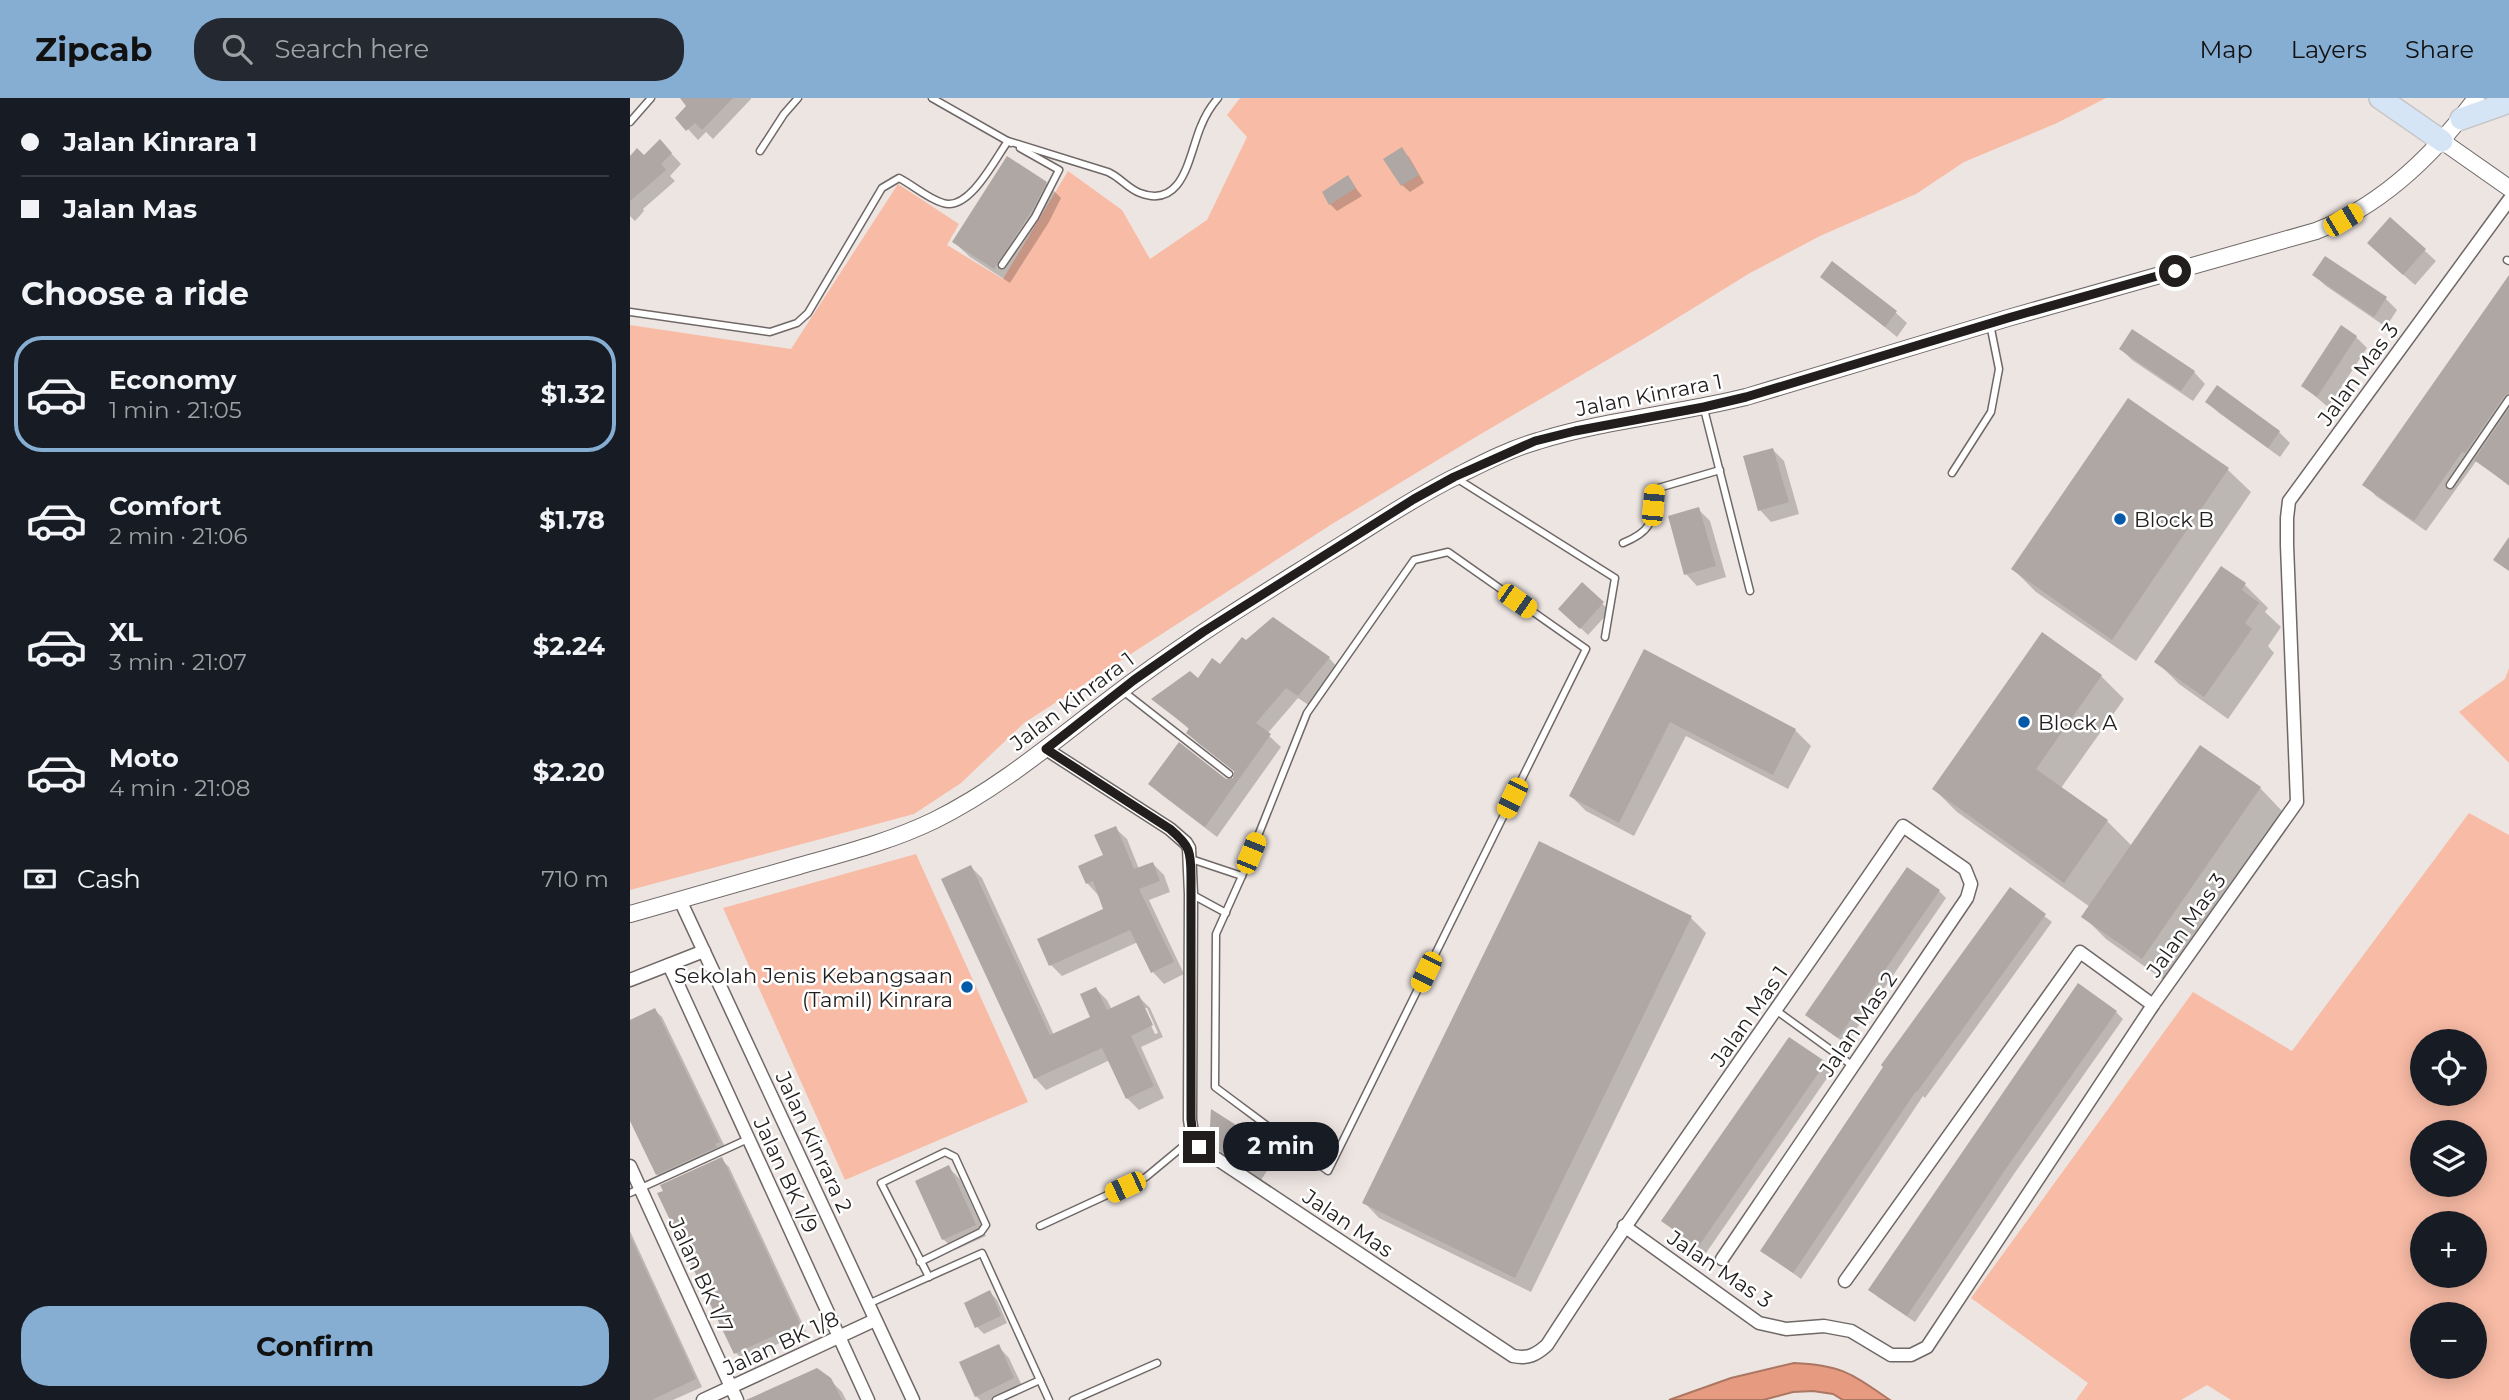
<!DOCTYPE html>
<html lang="en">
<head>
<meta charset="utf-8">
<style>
  :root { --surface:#171b24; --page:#242831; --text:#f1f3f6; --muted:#9ea1a6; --line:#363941; --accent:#86aed3 }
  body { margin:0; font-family:Montserrat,sans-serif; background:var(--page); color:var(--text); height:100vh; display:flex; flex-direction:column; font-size:26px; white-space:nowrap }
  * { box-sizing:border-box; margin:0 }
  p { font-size:23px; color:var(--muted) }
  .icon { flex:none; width:38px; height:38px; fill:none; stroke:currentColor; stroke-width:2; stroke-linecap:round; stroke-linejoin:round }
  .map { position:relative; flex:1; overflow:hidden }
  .drawer { display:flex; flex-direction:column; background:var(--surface); width:630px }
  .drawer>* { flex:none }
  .top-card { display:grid; align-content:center; height:154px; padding:0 21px; background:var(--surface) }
  .tools { position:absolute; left:1780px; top:931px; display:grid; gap:14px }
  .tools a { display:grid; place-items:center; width:77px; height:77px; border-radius:50%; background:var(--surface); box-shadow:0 4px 18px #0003; font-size:35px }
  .end { position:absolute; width:32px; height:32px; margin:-16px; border:9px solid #211e1d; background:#fff; box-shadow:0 0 0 4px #fff }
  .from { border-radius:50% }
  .bubble { position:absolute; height:49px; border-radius:24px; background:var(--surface); box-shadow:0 4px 18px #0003; font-size:23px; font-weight:700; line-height:49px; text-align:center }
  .car { position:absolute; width:21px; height:42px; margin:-21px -10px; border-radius:9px; box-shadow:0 0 5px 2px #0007; background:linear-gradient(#f5c518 24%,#345 0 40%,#f5c518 0 76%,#345 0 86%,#f5c518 0) }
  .top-card b { display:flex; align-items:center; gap:24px; height:66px; font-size:26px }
  .top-card b+b { border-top:2px solid var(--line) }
  .top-card i { width:18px; height:18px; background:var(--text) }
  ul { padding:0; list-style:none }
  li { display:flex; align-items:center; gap:21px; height:116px; margin:0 14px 10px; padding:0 7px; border:4px solid transparent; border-radius:28px }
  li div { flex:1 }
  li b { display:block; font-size:26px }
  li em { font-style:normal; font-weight:700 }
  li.active { border-color:var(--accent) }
  li>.icon { width:63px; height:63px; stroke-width:1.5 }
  h2 { padding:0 21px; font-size:32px; line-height:84px }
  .pay { display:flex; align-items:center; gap:18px; height:77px; padding:0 21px; font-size:26px }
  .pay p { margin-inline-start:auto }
  .cta { display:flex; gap:14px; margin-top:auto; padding:14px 21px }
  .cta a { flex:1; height:80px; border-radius:28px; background:var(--accent); color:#111; font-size:28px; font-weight:700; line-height:80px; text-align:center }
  header { display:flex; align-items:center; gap:42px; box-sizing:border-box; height:98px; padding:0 35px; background:var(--accent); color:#111 }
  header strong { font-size:33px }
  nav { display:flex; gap:38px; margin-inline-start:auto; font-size:24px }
  .search { width:490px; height:63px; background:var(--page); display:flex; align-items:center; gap:18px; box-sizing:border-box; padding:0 24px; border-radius:28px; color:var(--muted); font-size:26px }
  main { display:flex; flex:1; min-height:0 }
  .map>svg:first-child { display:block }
  .green { fill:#f8bba5; fill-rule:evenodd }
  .water { fill:#e69b80; stroke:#ab7662; stroke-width:2 }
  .shadow { fill:#0003; fill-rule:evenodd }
  .building { fill:#aea7a4 }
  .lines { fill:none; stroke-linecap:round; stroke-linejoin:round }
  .service-casing { stroke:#6f6866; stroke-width:9 }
  .minor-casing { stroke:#6f6866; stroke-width:15 }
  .tertiary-casing { stroke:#6f6866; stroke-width:18 }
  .primary-casing { stroke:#c5c4c4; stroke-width:24 }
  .service { stroke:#fff; stroke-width:6 }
  .minor { stroke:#fff; stroke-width:12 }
  .tertiary { stroke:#fff; stroke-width:16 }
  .primary { stroke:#d6e5f6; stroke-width:21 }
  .route { stroke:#211e1d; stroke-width:9 }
  .poi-dot { fill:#045aa8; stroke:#fff; stroke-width:2.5 }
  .labels { text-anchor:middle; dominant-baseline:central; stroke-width:5; stroke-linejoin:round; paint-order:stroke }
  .street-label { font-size:21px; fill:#211e1d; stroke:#fff }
  .poi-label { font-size:21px; fill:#211e1d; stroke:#fff; text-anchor:start }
</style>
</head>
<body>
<header>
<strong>Zipcab</strong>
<div class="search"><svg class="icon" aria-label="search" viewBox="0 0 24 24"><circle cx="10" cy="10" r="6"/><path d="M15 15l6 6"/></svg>Search here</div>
<nav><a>Map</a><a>Layers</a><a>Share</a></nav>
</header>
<main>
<section class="drawer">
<div class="top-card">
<b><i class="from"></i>Jalan Kinrara 1</b>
<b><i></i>Jalan Mas</b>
</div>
<h2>Choose a ride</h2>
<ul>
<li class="active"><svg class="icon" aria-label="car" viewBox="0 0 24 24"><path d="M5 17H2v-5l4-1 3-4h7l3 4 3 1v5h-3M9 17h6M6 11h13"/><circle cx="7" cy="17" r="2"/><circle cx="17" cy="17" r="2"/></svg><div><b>Economy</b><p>1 min · 21:05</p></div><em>$1.32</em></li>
<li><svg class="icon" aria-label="car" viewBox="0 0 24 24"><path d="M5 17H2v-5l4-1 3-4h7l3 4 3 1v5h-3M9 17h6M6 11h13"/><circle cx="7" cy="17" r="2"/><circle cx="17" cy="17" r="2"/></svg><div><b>Comfort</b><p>2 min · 21:06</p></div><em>$1.78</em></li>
<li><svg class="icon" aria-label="car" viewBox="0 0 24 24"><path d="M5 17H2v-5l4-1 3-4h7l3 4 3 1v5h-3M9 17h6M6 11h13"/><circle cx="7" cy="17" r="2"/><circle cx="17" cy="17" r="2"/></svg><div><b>XL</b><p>3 min · 21:07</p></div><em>$2.24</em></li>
<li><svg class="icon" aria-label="car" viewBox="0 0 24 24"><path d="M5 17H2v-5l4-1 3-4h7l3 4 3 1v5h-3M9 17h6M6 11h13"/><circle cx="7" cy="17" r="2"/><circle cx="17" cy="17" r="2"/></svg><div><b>Moto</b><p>4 min · 21:08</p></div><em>$2.20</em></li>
</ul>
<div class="pay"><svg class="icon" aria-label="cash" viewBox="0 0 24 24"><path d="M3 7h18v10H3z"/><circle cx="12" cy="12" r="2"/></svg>Cash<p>710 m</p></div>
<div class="cta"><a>Confirm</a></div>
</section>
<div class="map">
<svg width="1879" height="1302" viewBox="0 0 1879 1302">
  <rect width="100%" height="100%" fill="#ede5e2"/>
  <g class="green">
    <path d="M610 0H1476L1427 25 1334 64 1286 96 1190 138 1120 175 1018 238 844 340 702 426 394 625 331 685 284 716 0 792V227L161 251 268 86 329 126 317 147 373 181 438 73 492 112 520 161 577 122 617 39 597 17Z"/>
    <path d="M1879 570V665L1829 614 1875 581Z"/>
    <path d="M1839 715 1879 737V1302H1601L1577 1287 1551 1302H1446L1458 1285 1341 1200 1563 894 1662 953ZM1792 943H1844V996H1792ZM1792 1034H1844V1087H1792ZM1844 1125V1178H1792V1125ZM1844 1216V1269H1792V1216Z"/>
    <path d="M286 756 398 1004 215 1082 93 810Z"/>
  </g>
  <path class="water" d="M1164 1265C1212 1267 1222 1276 1260 1302H1213L1203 1296 1183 1293 1163 1294 1133 1302H1039L1101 1280Z"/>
  <g class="shadow">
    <path d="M55 0H121V1L83 41 76 34 68 42 48 20 59 9Z"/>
    <path d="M771 52 779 59 794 85 780 94 772 87Z"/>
    <path d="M40 54 51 66 40 78 45 83 13 111 14 113 5 123 0 118V61Z"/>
    <path d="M718 80 732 98 707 113 700 106Z"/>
    <path d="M416 85 431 100 419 124 380 185 340 159 324 144Z"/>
    <path d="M1760 121 1806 163 1785 187 1750 156Z"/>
    <path d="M1696 160 1756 201 1767 212 1756 229 1696 188 1684 177Z"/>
    <path d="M1192 178 1265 214 1277 225 1267 239Z"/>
    <path d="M1879 184V388L1847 362 1796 433 1746 398 1735 386Z"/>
    <path d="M1726 239 1737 250 1698 309 1673 288Z"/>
    <path d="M1491 251 1564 274 1575 286 1563 303 1502 262Z"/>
    <path d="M1498 303 1598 372 1621 394 1506 563 1406 494 1383 471Z"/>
    <path d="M1578 304 1649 334 1660 345 1650 359 1589 315Z"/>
    <path d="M1143 352 1154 363 1169 416 1141 424 1130 412Z"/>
    <path d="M1068 411 1080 423 1096 479 1067 488 1056 476Z"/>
    <path d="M1592 470 1615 487 1638 510 1635 514 1651 529 1638 548 1644 555 1598 621 1549 586 1526 563Z"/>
    <path d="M952 487 980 513 958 537 931 511Z"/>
    <path d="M1413 537 1471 578 1494 601 1431 690 1477 723 1502 748 1630 690 1652 713 1535 883 1476 841 1453 818 1460 809 1327 714 1304 691Z"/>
    <path d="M1015 554 1165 632 1181 648 1158 691 1056 638 1004 738 956 713 941 698Z"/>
    <path d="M699 560 710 572 680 608 668 600 637 636 651 649 587 739 532 697 520 686 606 680 605 674 569 646 558 635 560 632 524 601 568 583 590 569Z"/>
    <path d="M485 730 497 741 509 771 523 766 534 777 540 794 519 802 554 876 534 886 523 874 508 844 432 878 420 866 475 811 468 797 457 785 475 758Z"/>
    <path d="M341 769 352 780 424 937 462 920 466 891 477 902 482 912 509 899 520 910 533 939 511 949 534 1000 509 1012 497 1000 480 962 416 992 405 980ZM513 910H517L528 935 525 936Z"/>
    <path d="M1381 792 1422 824 1295 1000 1293 998 1171 1181 1132 1152Z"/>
    <path d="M1309 793 1316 800 1216 946 1185 924 1177 917Z"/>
    <path d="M1061 820 1076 835 901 1194 749 1120 734 1104Z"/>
    <path d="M25 912 32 919 96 1051 91 1053 93 1056 34 1083 27 1076 0 1018V923Z"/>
    <path d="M1486 914 1493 921 1384 1076 1285 1224 1248 1199 1240 1191Z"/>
    <path d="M1160 941 1202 973 1076 1155 1034 1123Z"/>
    <path d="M580 1044 635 1047 646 1059 631 1082 592 1056Z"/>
    <path d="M91 1061 99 1069 176 1233 113 1262 106 1255Z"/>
    <path d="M319 1070 330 1081 356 1138 325 1152 313 1141Z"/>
    <path d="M0 1133 72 1289 43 1302H4L0 1294Z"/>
    <path d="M360 1194 367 1202 377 1225 354 1236 347 1229Z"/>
    <path d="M368 1248 379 1260 394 1292 372 1302H350L346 1298Z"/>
    <path d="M200 1282 212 1294 216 1302H135Z"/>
  </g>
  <g class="building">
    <path d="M50 0H103L72 32 65 25 56 33 45 20 56 8Z"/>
    <path d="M30 41 42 55 31 66 36 72 0 103V58L7 50 14 57Z"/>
    <path d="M772 49 789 77 771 88 753 61Z"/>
    <path d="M377 58 417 84 404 109 364 171 322 144Z"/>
    <path d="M718 77 726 90 699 107 692 94Z"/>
    <path d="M1760 119 1796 151 1773 177 1737 145Z"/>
    <path d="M1695 158 1757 199 1744 219 1682 177Z"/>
    <path d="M1202 163 1267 213 1255 229 1190 179Z"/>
    <path d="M1879 177V295L1874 298 1835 355 1832 354 1784 423 1732 387Z"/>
    <path d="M1711 227 1727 238 1687 299 1671 288Z"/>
    <path d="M1502 231 1565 273 1551 293 1489 251Z"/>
    <path d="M1587 287 1650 333 1638 350 1575 304Z"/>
    <path d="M1498 300 1599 370 1482 542 1381 471Z"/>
    <path d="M1879 311V387L1844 362Z"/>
    <path d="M1143 350 1159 404 1128 413 1113 358Z"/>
    <path d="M1069 409 1086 468 1054 477 1038 418Z"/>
    <path d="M1879 439V473L1863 462Z"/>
    <path d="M1591 468 1616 485 1612 492 1629 505 1615 525 1622 531 1574 599 1524 564Z"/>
    <path d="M952 484 974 504 950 531 928 511Z"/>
    <path d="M643 519 700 559 668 598 656 590 626 625 641 636 575 729 518 686 549 644 596 681 603 680 604 673 556 635 559 630 521 601 560 573 568 580 582 560 590 566 612 539 616 542Z"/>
    <path d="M1412 534 1472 577 1406 671 1478 722 1434 785 1302 691Z"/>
    <path d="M1014 551 1166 631 1143 677 1040 624 989 725 939 698Z"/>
    <path d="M1570 647 1631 689 1512 861 1451 819Z"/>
    <path d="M486 728 504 771 523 764 530 783 509 791 544 864 521 875 500 832 419 868 407 841 473 811 463 783 456 786 448 768 473 757 464 737Z"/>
    <path d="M909 743 1062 818 885 1180 732 1105Z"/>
    <path d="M341 767 420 937 460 919 450 896 466 889 477 912 509 897 523 927 501 938 524 988 496 1001 472 950 404 981 311 781Z"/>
    <path d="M1277 769 1310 792 1208 940 1175 917Z"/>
    <path d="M1380 789 1416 816 1287 994 1286 993 1163 1175 1130 1153 1253 969 1251 967Z"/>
    <path d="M1448 885 1487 913 1377 1069 1277 1218 1238 1192Z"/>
    <path d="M25 910 90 1044 85 1046 87 1049 26 1077 0 1023V922Z"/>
    <path d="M1159 939 1196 964 1068 1149 1031 1123Z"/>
    <path d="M581 1011 636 1046 619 1072 579 1045Z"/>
    <path d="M92 1059 170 1226 104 1256 27 1095 33 1093 30 1087Z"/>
    <path d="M319 1067 346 1127 312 1142 285 1083Z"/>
    <path d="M0 1138 66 1281 22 1302H0Z"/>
    <path d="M360 1192 371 1218 345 1230 334 1205Z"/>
    <path d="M369 1246 384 1280 345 1299 329 1264Z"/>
    <path d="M187 1270 201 1280 212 1302H116Z"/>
  </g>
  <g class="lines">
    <g class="service-casing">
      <g id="service">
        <path d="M302 0 381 45"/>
        <path d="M0 24 21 0"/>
        <path d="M130 53 154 16 168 0"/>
        <path d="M1877 162 1879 163"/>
        <path d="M372 167 405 119 429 72 390 50"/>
        <path d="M0 214 140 234 167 225 178 215 252 90 269 80C283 87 298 101 313 105 339 114 365 61 378 43L478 74C490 79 498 91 510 95 554 112 559 56 571 28 575 18 581 8 588 0"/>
        <path d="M1074 311 1120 493"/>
        <path d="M1322 375 1361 314 1369 271 1360 226"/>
        <path d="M826 380 985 480 975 539"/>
        <path d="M1820 387 1879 301"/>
        <path d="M993 445C1025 432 1022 421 1025 391L1090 372"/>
        <path d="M818 454 956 551 698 1073 585 989 586 836 612 778 677 615 784 462Z"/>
        <path d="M493 593 599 676"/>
        <path d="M561 761 612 778"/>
        <path d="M561 796 596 815"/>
        <path d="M1147 913 1223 968"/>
        <path d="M0 1095 118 1041"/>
        <path d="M410 1128 516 1079 563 1040"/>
        <path d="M290 1164 351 1134 356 1127 325 1059 315 1054 251 1085 299 1179"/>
        <path d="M238 1206 352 1155 419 1302"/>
        <path d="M366 1302 410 1282"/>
        <path d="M443 1302 527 1265"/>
      </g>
    </g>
    <g class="minor-casing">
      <g id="minor">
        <path d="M416 651 540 731 556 745 559 750 561 796 560 1022 563 1040 569 1049 883 1258C898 1261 906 1257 917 1247 1031 1071 1155 901 1273 728L1335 771 1341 786 1337 800 1092 1161"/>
        <path d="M50 802 283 1302"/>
        <path d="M39 867 238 1302"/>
        <path d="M0 882 74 853"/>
        <path d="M0 1068 107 1302"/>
        <path d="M994 1128 1129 1225 1156 1231 1194 1228 1221 1233 1261 1257H1281L1297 1249 1523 907 1667 704 1657 447V420L1659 403 1879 102"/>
        <path d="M1215 1183 1450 854 1523 907"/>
        <path d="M73 1302 245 1222"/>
      </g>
    </g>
    <g class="tertiary-casing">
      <g id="tertiary">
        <path d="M1812 43 1879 90"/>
        <path d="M0 816C56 800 112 784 169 768 215 755 262 743 305 722 378 686 439 630 505 582 567 536 633 496 698 455 741 429 782 400 827 378 853 365 880 351 908 343 975 322 1047 316 1116 299L1378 220 1686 133C1753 107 1804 57 1846 0"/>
      </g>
    </g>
    <g class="primary-casing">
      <g id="primary">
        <path d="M1750 0 1812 43"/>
        <path d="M1831 21 1879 4"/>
      </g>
    </g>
    <use href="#service" class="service"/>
    <use href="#minor" class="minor"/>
    <use href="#tertiary" class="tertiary"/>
    <use href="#primary" class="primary"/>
  </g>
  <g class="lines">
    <path class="route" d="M569 1049 563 1040 561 1021V779C561 753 560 748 540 731L416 651 504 582 573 534 784 401 824 379 905 343 945 333 1074 309 1116 299 1378 220 1545 173"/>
  </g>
  <g class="poi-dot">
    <circle cx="1490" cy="421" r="7"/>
    <circle cx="1394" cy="624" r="7"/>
    <circle cx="337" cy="889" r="7"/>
  </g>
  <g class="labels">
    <g class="street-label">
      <text transform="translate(1728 276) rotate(-54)">Jalan Mas 3</text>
      <text transform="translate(1019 297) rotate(-11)">Jalan Kinrara 1</text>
      <text transform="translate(442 603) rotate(-37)">Jalan Kinrara 1</text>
      <text transform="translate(1556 827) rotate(-55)">Jalan Mas 3</text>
      <text transform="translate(1119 918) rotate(-55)">Jalan Mas 1</text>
      <text transform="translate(1228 926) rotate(-56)">Jalan Mas 2</text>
      <text transform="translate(184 1044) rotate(65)">Jalan Kinrara 2</text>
      <text transform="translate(156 1077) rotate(65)">Jalan BK 1/9</text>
      <text transform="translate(718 1125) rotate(34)">Jalan Mas</text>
      <text transform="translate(1090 1171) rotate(34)">Jalan Mas 3</text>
      <text transform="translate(71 1177) rotate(65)">Jalan BK 1/7</text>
      <text transform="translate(151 1245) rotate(-25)">Jalan BK 1/8</text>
    </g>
    <g class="poi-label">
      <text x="1504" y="421">Block B</text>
      <text x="1408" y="624">Block A</text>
      <text x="323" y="877" text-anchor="end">Sekolah Jenis Kebangsaan<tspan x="323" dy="24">(Tamil) Kinrara</tspan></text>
    </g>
  </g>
</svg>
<div class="tools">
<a><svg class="icon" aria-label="locate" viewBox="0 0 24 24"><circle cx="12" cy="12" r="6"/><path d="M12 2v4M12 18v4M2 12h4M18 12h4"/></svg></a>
<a><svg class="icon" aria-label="layers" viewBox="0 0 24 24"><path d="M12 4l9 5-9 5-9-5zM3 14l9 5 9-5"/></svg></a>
<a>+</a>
<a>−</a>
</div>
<i class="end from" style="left:1545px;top:173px"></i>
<i class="end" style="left:569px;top:1049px"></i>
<div class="bubble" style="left:593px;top:1024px;width:116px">2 min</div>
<i class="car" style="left:1713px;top:122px;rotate:59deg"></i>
<i class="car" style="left:1023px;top:407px;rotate:5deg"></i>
<i class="car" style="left:887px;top:503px;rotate:125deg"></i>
<i class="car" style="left:882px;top:700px;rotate:206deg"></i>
<i class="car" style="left:621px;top:755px;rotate:22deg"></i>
<i class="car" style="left:796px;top:874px;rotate:206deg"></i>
<i class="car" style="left:495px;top:1089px;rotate:245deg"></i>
</div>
</main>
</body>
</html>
